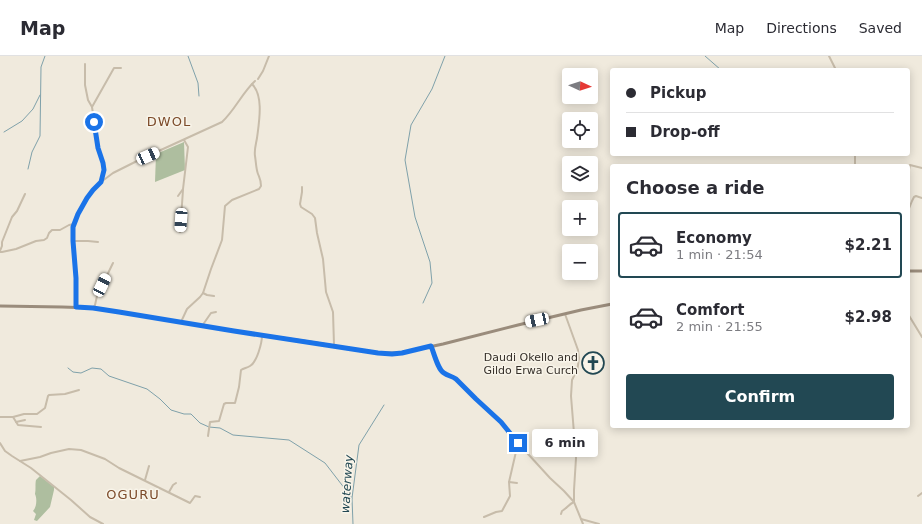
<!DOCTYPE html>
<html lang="en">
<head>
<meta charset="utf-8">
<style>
  :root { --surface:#fff; --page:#f2f2f3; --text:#2b2b33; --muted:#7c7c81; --line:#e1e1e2; --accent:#224853 }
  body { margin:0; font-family:"DejaVu Sans",sans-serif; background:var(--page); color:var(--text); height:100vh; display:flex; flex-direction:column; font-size:15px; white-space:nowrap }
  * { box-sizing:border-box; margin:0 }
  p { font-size:13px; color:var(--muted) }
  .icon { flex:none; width:22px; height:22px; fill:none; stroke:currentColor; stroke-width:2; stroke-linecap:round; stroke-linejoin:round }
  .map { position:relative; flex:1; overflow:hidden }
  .sheet { position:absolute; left:610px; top:108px; width:300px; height:264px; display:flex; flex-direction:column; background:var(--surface); border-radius:4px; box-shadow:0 2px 10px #0003 }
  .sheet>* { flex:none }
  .banner { position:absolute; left:610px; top:12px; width:300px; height:88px; border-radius:4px; box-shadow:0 2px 10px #0003; display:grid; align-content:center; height:88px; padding:0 16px; background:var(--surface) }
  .needle { width:26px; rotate:93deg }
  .fabs { position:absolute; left:562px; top:12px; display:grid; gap:8px }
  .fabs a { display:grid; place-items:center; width:36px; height:36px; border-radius:4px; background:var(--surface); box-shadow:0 2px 10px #0003; font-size:20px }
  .end { position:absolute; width:18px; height:18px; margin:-9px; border:5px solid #1a73e8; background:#fff; box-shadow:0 0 0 2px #fff }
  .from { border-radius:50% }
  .bubble { position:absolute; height:28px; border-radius:4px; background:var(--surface); box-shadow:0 2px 10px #0003; font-size:13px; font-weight:600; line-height:28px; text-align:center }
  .car { position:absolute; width:12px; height:24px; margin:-12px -6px; border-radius:5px; box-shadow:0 0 3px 1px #0007; background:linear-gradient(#fff 24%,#345 0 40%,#fff 0 76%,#345 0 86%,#fff 0) }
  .banner b { display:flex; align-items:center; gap:14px; height:38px; font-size:15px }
  .banner b+b { border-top:1px solid var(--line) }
  .banner i { width:10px; height:10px; background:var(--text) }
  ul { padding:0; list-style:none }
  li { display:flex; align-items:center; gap:12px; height:66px; margin:0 8px 6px; padding:0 8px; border:2px solid transparent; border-radius:4px }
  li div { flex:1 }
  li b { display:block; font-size:15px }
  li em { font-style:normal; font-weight:600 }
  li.selected { border-color:var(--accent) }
  li>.icon { width:36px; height:36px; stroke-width:1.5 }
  h2 { padding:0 16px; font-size:18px; line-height:48px }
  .primary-button { display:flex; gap:8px; margin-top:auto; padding:8px 16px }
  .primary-button a { flex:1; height:46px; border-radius:4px; background:var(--accent); color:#fff; font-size:16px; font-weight:600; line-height:46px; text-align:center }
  header { display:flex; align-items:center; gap:24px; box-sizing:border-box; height:56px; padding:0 20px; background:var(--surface); border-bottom:1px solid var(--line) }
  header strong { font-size:19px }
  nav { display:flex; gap:22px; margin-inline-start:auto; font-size:14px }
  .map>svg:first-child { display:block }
  .green { fill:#aebe9f }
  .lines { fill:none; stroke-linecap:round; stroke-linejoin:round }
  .stream { stroke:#7fa1aa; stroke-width:1 }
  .street { stroke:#c7bcaa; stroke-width:2 }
  .secondary { stroke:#9a8c7c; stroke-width:3 }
  .route { stroke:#1a73e8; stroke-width:5 }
  .labels { text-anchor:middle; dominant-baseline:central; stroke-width:3; stroke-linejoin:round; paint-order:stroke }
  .poi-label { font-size:11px; fill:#352f29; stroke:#f8f4e9; text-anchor:end }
  .water-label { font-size:12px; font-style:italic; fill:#224853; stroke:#f8f4e9 }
  .quarter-label { font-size:13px; letter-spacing:1px; fill:#7c4b2a; stroke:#f8f4e9 }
</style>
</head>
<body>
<header>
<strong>Map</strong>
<nav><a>Map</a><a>Directions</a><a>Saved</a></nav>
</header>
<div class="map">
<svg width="922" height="468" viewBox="0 0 922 468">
  <rect width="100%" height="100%" fill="#f0eadd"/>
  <g class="green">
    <path d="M184 86 185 114 155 126 156 98Z"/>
    <path d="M40 420 54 431V434L50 451 37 465 34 464 36 458 33 455C37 451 37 442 35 438 36 433 35 428 36 424Z"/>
  </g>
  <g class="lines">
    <g class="stream">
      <path d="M188 0 198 27 199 40"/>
      <path d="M705 0 721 14"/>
      <path d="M4 76 22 65 33 53 40 39"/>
      <path d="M28 113 32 96 40 80 41 11 45 0"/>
      <path d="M423 247 432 227 430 206 415 161 405 104 411 69 432 33 445 0"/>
      <path d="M68 312 73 316 81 317 92 312 101 313 109 320 147 333 160 343 171 354 184 358H191L200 367 209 371 220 372 233 379 289 384 325 407 352 442"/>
      <path d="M353 468 352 442 359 389 384 349"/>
    </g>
    <g class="street">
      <path d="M829 0 836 14"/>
      <path d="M85 8V29L88 44 92 51 98 92 103 110 104 114 101 124"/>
      <path d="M258 23 263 15 269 0"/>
      <path d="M92 51 114 12H121"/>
      <path d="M855 110V98"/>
      <path d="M908 118 910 109 922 112"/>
      <path d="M302 131V136L300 148 301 151 312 158 315 162 317 177 323 203 326 236 333 256 334 289"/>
      <path d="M178 140 183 133 188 91 184 84"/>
      <path d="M908 155 912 145 914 141 916 140 922 142"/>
      <path d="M180 176 183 134"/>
      <path d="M73 185H88L98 186"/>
      <path d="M0 195 2 190V186L12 161 17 155 25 138"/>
      <path d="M0 196H2L16 193 36 185 44 184 47 182 49 177 52 174H60L69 169 74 168"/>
      <path d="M203 237 207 239 214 240"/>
      <path d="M76 251V222L73 185V171L78 157 93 134 101 126 113 117 139 104 222 66C235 54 242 37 255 25"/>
      <path d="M93 252 95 249 97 240 113 207"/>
      <path d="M565 258 578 294 579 302 577 316 574 320 572 324 571 340 576 402 574 434V446L583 468"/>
      <path d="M908 258 922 281"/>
      <path d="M181 266 187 253 200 241 203 237 211 213 222 184 225 150 232 144 259 133 261 130C261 124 260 123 258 118 256 113 256 106 255 100 254 94 256 88 257 82 259 66 264 40 252 28"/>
      <path d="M202 270 211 257 216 256"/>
      <path d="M431 290C434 297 438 315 444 317 448 320 452 320 456 323L476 343 501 366 518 387 550 422 564 435 574 446C569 448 567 452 562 455L561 458"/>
      <path d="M0 361H13L24 358H37L45 352 48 340 49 339 65 338 79 334"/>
      <path d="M13 361 18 369 41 371"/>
      <path d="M16 366 25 364"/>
      <path d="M208 380 210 366 219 365 224 348 226 347H235L239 331 241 314C244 312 247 312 250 310 257 306 262 287 262 279"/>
      <path d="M0 387 5 395 12 400 31 412 71 444 90 461 103 468"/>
      <path d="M20 405 40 401 51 397 69 393 81 394 105 403 119 412 190 447 195 440 200 441"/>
      <path d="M145 424 149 410"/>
      <path d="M509 426 518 387"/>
      <path d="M169 436 173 429 176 427"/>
      <path d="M918 440 922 437"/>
      <path d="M484 461 496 456 502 455 510 440 509 426 517 427"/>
      <path d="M581 463 599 468"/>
    </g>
    <g class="secondary">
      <path d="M908 215H922"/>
      <path d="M0 250 62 251 93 252 234 275 310 286 334 290 379 297H401L443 288 518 269 581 254 612 248"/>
    </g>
  </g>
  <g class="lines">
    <path class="route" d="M94 66 98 92 103 107 104 114 101 126 93 134 87 142 78 158 73 171V185L76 222V251L93 252 119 256 234 275 378 297 392 298 402 297 431 290C434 297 438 314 444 317 448 320 452 320 456 323L476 343 501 366 518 387"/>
  </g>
  <defs>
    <g id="church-ring" transform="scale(1.15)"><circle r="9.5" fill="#f8f4e9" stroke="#224853" stroke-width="1.5"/><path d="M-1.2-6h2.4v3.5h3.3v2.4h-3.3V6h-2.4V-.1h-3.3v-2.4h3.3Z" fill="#224853"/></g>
  </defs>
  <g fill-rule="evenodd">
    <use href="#church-ring" x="593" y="307"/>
  </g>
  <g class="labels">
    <g class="poi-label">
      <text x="578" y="301">Daudi Okello and<tspan x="578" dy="13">Gildo Erwa Curch</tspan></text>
    </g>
    <g class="water-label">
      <text transform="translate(347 428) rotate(-86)">waterway</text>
    </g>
    <g class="quarter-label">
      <text x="169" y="65">DWOL</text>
      <text x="133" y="438">OGURU</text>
    </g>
  </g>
</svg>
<div class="fabs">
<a><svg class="needle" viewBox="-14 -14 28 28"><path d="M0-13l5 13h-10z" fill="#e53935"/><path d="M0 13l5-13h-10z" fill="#7c7c81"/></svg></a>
<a><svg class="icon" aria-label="locate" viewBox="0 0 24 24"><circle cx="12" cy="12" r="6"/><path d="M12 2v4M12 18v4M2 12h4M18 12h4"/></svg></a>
<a><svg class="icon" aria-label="layers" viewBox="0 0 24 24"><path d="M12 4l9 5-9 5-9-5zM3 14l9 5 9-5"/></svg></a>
<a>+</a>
<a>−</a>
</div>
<i class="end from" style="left:94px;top:66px"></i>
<i class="end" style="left:518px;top:387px"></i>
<div class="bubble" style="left:532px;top:373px;width:66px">6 min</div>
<i class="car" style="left:148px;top:100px;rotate:66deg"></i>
<i class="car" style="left:181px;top:164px;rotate:184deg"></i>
<i class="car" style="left:102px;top:229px;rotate:26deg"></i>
<i class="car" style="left:537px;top:264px;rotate:258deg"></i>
<div class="banner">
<b><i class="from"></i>Pickup</b>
<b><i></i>Drop-off</b>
</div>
<section class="sheet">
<h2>Choose a ride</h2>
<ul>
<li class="selected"><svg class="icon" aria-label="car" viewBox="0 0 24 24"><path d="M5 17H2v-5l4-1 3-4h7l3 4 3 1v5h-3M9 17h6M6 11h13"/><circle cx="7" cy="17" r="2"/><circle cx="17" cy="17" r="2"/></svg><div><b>Economy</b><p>1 min · 21:54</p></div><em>$2.21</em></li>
<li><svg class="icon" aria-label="car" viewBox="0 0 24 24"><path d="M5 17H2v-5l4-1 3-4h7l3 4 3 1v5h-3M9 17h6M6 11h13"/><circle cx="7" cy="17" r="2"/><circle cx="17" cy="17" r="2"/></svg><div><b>Comfort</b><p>2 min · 21:55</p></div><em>$2.98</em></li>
</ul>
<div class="primary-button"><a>Confirm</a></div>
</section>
</div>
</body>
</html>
